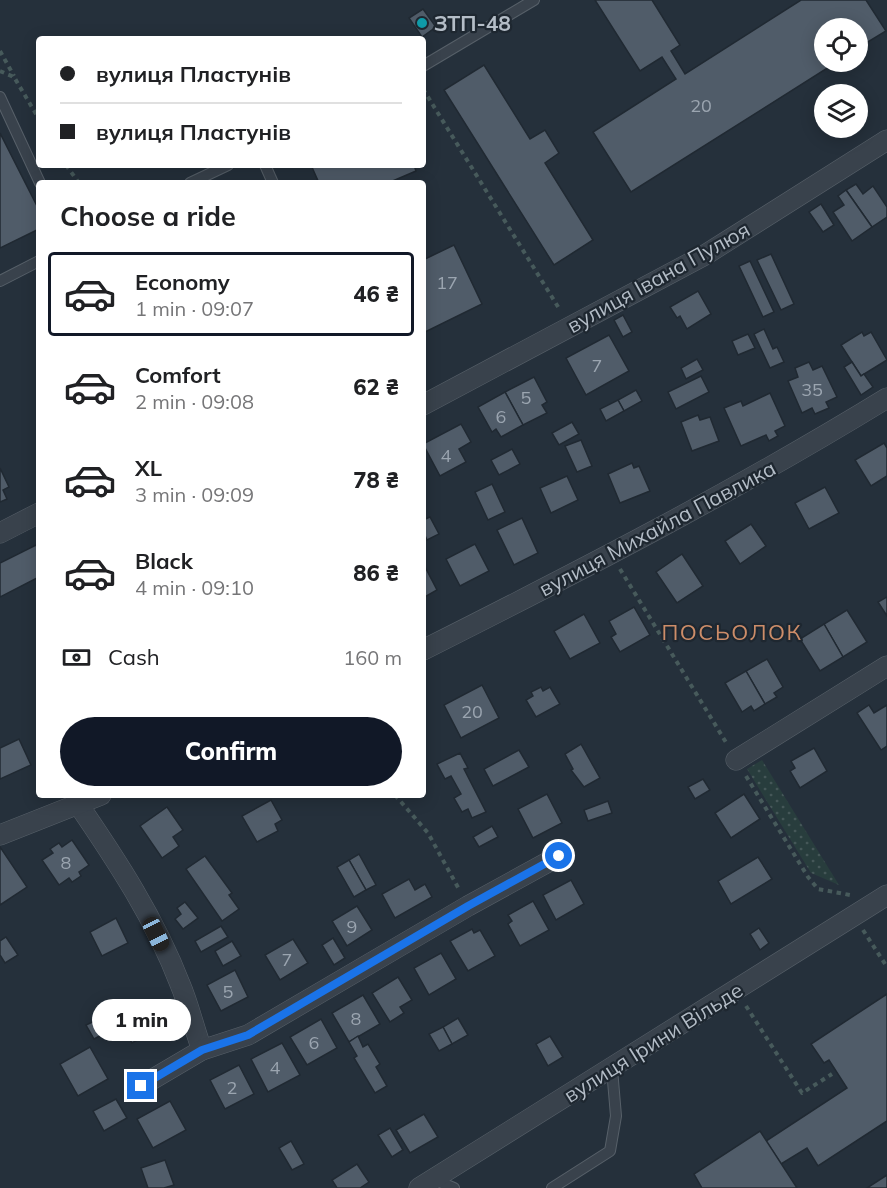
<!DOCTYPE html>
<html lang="en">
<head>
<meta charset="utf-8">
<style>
  :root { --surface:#fff; --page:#f6f6f6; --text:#202124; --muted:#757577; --line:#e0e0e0; --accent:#111827 }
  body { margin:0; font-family:Mulish,sans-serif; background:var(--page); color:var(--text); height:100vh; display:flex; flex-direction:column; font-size:22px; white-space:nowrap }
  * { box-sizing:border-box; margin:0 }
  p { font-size:20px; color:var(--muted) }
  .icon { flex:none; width:33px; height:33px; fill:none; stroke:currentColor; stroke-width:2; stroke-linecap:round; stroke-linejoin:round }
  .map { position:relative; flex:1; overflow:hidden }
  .sheet { position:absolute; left:36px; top:180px; width:390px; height:618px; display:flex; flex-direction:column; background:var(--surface); border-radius:6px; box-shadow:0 3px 15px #0003 }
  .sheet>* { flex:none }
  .banner { position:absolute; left:36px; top:36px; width:390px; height:132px; border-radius:6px; box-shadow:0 3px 15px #0003; display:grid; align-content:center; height:132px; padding:0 24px; background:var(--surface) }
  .buttons { position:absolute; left:814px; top:18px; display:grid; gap:12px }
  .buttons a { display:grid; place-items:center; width:54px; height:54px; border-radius:50%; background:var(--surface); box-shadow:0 3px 15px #0003; font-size:30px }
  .end { position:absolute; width:27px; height:27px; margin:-14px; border:8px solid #1a73e8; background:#fff; box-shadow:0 0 0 3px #fff }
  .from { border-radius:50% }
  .bubble { position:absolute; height:42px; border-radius:21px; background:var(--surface); box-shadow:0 3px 15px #0003; font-size:20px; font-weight:800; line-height:42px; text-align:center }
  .car { position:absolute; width:18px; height:36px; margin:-18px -9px; border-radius:8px; box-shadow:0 0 4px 2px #0007; background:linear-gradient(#222 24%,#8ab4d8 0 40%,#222 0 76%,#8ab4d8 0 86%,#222 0) }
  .banner b { display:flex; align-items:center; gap:21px; height:57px; font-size:22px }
  .banner b+b { border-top:2px solid var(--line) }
  .banner i { width:15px; height:15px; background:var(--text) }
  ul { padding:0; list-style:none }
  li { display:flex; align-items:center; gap:18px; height:84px; margin:0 12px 9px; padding:0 12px; border:3px solid transparent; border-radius:6px }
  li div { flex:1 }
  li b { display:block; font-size:22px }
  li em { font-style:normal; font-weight:800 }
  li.current { border-color:var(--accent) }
  li>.icon { width:54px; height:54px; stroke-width:1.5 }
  h2 { padding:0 24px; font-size:27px; line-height:72px }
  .pay { display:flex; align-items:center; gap:15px; height:66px; padding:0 24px; font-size:22px }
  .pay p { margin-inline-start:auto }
  .action { display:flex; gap:12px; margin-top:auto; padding:12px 24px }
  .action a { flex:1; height:69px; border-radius:36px; background:var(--accent); color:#fff; font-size:24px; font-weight:800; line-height:69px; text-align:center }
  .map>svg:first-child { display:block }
  .grass { fill:url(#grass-dots) }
  .building { fill:#505c69; stroke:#202932; stroke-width:1.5 }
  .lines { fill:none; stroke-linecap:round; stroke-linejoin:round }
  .lane-casing { stroke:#576069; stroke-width:12 }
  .street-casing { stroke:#576069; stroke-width:21 }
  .path { stroke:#475a5b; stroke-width:4; stroke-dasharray:4.5 4.5; stroke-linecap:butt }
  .lane { stroke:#39424c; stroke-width:10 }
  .street { stroke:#39424c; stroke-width:20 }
  .route { stroke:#1a73e8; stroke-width:8 }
  .culture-dot { fill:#0f9aa8; stroke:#1e2730; stroke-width:2 }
  .labels { text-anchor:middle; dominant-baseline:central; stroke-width:4.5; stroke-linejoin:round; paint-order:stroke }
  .number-label { font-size:18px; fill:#9ba5b0 }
  .poi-label { font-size:21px; font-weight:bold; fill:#b4bdc7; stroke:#1e2730; text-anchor:start }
  .street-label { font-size:21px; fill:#b4bdc7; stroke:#1e2730 }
  .neighbourhood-label { font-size:22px; letter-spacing:1.5px; fill:#cd8d69; stroke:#1e2730 }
</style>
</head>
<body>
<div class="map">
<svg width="887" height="1188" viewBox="0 0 887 1188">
  <defs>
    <pattern id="grass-dots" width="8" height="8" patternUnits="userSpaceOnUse" patternTransform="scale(1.5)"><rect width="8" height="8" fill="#283d3d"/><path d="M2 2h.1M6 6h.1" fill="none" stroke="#455758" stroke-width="1.8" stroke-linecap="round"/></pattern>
  </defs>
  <rect width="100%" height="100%" fill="#25303b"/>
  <path class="grass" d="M762 760 839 885 811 873 747 769Z"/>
  <g class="building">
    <path d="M595 0H652L680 45 671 51 685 74 801 0H866L886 31 858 48V28H825V62H837L631 192 593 132 676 79 662 57 640 71Z"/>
    <path d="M423 9 436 27 422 37 409 18Z"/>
    <path d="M484 65 530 139 545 130 559 153 545 163 593 240 554 265 444 90Z"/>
    <path d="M0 133 39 210V229L0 248Z"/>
    <path d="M311 165H414L416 171 388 183H319Z"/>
    <path d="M856 184 863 194 873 186 887 207V217L872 227 846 190Z"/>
    <path d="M846 190 872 227 852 241 833 212 844 205 838 196Z"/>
    <path d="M821 204 834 225 823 232 809 212Z"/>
    <path d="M454 245 482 304 423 333V260Z"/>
    <path d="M771 254 794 304 781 310 757 260Z"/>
    <path d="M750 261 774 312 763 317 739 266Z"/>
    <path d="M698 291 711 314 687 329 680 316 677 318 670 307Z"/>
    <path d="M623 315 632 332 623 337 614 320Z"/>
    <path d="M764 329 773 349 777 347 784 362 770 368 754 334Z"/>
    <path d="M862 332 864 336 871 332 887 360 861 376 841 345Z"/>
    <path d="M748 334 755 348 738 355 732 341Z"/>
    <path d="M609 335 629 371 586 395 566 358Z"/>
    <path d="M697 359 703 370 686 379 681 368Z"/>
    <path d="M809 362 813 370 822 366 837 397 826 402 829 408 815 414 812 408 802 413 788 381 798 377 795 368Z"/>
    <path d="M852 362 861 376 864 374 873 387 861 395 844 367Z"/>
    <path d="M701 376 709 392 676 409 668 392Z"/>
    <path d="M534 377 547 402 542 405 547 413 523 425 505 392Z"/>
    <path d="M636 390 642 401 624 411 618 400Z"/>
    <path d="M505 392 523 425 501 437 496 429 492 432 478 407Z"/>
    <path d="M770 393 785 426 775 431 778 436 769 441 766 435 741 446 724 408 741 401 743 406Z"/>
    <path d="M618 400 624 411 606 421 600 409Z"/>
    <path d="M698 415 700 420 710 417 719 441 692 451 681 422Z"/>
    <path d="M572 422 579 434 559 445 552 433Z"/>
    <path d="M461 424 471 442 459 449 466 462 440 476 423 444Z"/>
    <path d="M581 440 592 466 577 472 565 446Z"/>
    <path d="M884 443 887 448V476L871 486 855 460Z"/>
    <path d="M512 449 520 464 499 475 491 460Z"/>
    <path d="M632 463 634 468 639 466 650 491 620 503 608 474Z"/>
    <path d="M0 468 9 487 3 490 7 499 0 502Z"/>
    <path d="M567 476 578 500 551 513 540 488Z"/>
    <path d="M492 484 505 512 488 520 475 492Z"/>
    <path d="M825 487 839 513 809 529 795 503Z"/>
    <path d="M430 517 439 534 427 540 423 531V520Z"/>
    <path d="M522 518 538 553 514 565 497 530Z"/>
    <path d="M751 524 766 546 740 564 725 541Z"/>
    <path d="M475 544 489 571 460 586 446 559Z"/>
    <path d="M36 545 39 551V577L0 597V563Z"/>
    <path d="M682 554 703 586 677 603 656 572Z"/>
    <path d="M423 563 437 590 423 598Z"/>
    <path d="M887 597V616L878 602Z"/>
    <path d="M634 607 650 635 620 652 611 637 616 634 609 621Z"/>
    <path d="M847 610 867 642 843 657 824 624Z"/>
    <path d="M584 614 600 643 570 659 554 631Z"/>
    <path d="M824 624 843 657 820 671 800 639Z"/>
    <path d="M767 659 783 687 774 693 777 697 765 704 746 671Z"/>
    <path d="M746 671 765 704 754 711 751 706 742 712 725 683Z"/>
    <path d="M482 685 499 718 461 738 444 705Z"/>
    <path d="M541 687 543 691 550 687 560 704 536 717 526 700 533 696 531 692Z"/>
    <path d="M869 705 874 713 887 705V746L881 750 857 713Z"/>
    <path d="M19 739 31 765 0 779V748Z"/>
    <path d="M581 744 600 778 584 787 571 770 573 769 565 754Z"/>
    <path d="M814 748 827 771 800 788 790 771 795 768 791 761Z"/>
    <path d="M519 750 529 767 493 786 484 769Z"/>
    <path d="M460 753 468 768 464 769 486 812 472 818 468 809 462 812 454 798 461 794 451 776 445 779 437 764Z"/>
    <path d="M703 779 710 790 695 799 688 787Z"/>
    <path d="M547 794 562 823 533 838 518 809Z"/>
    <path d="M744 794 760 819 731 838 715 813Z"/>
    <path d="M271 800 282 820 275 824 278 831 257 842 242 816Z"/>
    <path d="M608 801 612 813 588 821 584 810Z"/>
    <path d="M167 807 183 830 173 837 179 846 162 858 140 826Z"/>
    <path d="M492 826 498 837 479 847 473 837Z"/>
    <path d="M72 840 89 865 79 872 81 876 72 882 69 878 59 885 42 860 53 853 50 849 59 843 62 847Z"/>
    <path d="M0 847 27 887 0 905Z"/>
    <path d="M359 854 376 885 366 890 349 860Z"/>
    <path d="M205 856 232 893 229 895 239 909 222 921 186 869Z"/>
    <path d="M758 857 772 879 731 904 718 881Z"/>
    <path d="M349 860 366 890 354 897 337 867Z"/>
    <path d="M409 879 415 890 425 884 432 897 395 918 382 894Z"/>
    <path d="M571 880 584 904 556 920 543 895Z"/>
    <path d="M533 901 549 930 520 946 508 924 512 921 508 915Z"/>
    <path d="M185 902 198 918 183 929 175 919 181 914 177 908Z"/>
    <path d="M357 906 372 930 347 946 332 921Z"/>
    <path d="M116 918 128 943 102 956 90 932Z"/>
    <path d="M221 926 228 937 201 952 195 941Z"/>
    <path d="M759 928 769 943 760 950 750 934Z"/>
    <path d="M472 929 474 933 480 930 495 956 468 971 450 941Z"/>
    <path d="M6 937 18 955 5 963 0 955V941Z"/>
    <path d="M333 938 345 958 334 965 322 945Z"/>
    <path d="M293 939 308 963 280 980 265 955Z"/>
    <path d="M232 941 241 956 223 966 215 951Z"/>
    <path d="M441 953 456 979 429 995 414 968Z"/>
    <path d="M235 970 248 997 221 1011 207 985Z"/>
    <path d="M398 977 412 1000 400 1007 404 1013 390 1022 372 993Z"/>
    <path d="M887 994V1121L818 1166 807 1148 781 1164 766 1141 847 1088 829 1060 824 1063 811 1044Z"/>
    <path d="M363 995 380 1024 349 1042 332 1013Z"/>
    <path d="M143 1000 159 1028 132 1043 116 1015Z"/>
    <path d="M161 1008 171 1026 162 1032 151 1014Z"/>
    <path d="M105 1016 113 1029 94 1039 86 1025Z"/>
    <path d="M458 1018 468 1035 452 1044 443 1027Z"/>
    <path d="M321 1019 337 1048 307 1065 290 1037Z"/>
    <path d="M443 1027 452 1044 439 1051 429 1034Z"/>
    <path d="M358 1036 363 1047 368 1044 380 1064 376 1067 387 1086 375 1093 354 1058 357 1056 349 1042Z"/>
    <path d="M550 1036 563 1057 548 1066 536 1044Z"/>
    <path d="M282 1043 300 1075 268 1092 251 1059Z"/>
    <path d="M90 1047 108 1079 78 1096 60 1064Z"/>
    <path d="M239 1065 254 1094 225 1109 210 1080Z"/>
    <path d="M116 1099 127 1118 104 1131 93 1111Z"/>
    <path d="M170 1101 186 1130 153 1148 137 1119Z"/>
    <path d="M424 1114 438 1137 410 1153 396 1130Z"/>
    <path d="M390 1128 403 1150 392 1157 378 1135Z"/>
    <path d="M760 1131 797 1188H702L694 1174Z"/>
    <path d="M291 1141 304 1164 292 1170 279 1148Z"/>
    <path d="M165 1160 174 1185 164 1188H148L141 1168Z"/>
    <path d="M357 1164 369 1182 360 1188H337L332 1180Z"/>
    <path d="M887 1175V1188H867Z"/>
  </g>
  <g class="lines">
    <g class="lane-casing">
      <g id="lane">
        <path d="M423 66 534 0"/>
        <path d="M0 97 40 183"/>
        <path d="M265 165 273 183"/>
        <path d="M190 183 228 165"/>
        <path d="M0 281 39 261"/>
        <path d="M433 1179 454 1188"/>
        <path d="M552 1188 610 1151 616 1116 612 1069"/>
      </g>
    </g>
    <g class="street-casing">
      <g id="street">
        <path d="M423 405 705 255 887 140"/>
        <path d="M0 533 39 513"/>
        <path d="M423 650C580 571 737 490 887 398"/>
        <path d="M736 760 887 666"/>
        <path d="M78 804C117 861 155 919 180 984 189 1005 194 1028 202 1050"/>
        <path d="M0 835 101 795"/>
        <path d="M141 1086 202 1050 248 1035 468 906 559 856"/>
        <path d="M419 1188 887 895"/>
      </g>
    </g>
    <g class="path">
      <path d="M0 51 14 76"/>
      <path d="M0 71 14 77 39 119"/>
      <path d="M423 89 560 310"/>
      <path d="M66 165 79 183"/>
      <path d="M620 569 727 744"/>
      <path d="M746 776 808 877 818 889 850 895"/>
      <path d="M395 795 428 833 460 891"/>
      <path d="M863 930 887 967"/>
      <path d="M746 1006 802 1093 832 1074"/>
    </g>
    <use href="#lane" class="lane"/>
    <use href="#street" class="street"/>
  </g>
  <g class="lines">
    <path class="route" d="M141 1086 202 1050 248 1035 468 906 559 856"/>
  </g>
  <circle class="culture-dot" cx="422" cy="23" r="6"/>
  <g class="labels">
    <g class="number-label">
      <text x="701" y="105">20</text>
      <text x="447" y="282">17</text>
      <text x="597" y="365">7</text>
      <text x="812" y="389">35</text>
      <text x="526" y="397">5</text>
      <text x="501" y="416">6</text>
      <text x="446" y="455">4</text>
      <text x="472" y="711">20</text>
      <text x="66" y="862">8</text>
      <text x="352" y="926">9</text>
      <text x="287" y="959">7</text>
      <text x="228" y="991">5</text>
      <text x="356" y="1018">8</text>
      <text x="314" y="1042">6</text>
      <text x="275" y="1067">4</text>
      <text x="232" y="1087">2</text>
    </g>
    <g class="poi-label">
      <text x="434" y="23">ЗТП-48</text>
    </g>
    <g class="street-label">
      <text transform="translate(658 277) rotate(-29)">вулиця Івана Пулюя</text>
      <text transform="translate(657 528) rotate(-28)">вулиця Михайла Павлика</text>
      <text transform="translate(653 1042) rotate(-32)">вулиця Ірини Вільде</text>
    </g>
    <g class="neighbourhood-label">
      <text x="732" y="632">ПОСЬОЛОК</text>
    </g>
  </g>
</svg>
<div class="buttons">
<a><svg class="icon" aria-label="locate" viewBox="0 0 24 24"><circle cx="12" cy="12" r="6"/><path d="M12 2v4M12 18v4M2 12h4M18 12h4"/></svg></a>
<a><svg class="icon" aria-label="layers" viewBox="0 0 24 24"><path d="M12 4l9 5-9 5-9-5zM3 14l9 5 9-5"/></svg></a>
</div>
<i class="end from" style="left:559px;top:856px"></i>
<i class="end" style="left:141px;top:1086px"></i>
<div class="bubble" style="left:92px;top:999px;width:99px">1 min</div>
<i class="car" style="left:156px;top:934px;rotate:154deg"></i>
<div class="banner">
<b><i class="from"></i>вулиця Пластунів</b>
<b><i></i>вулиця Пластунів</b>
</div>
<section class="sheet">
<h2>Choose a ride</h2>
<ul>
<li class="current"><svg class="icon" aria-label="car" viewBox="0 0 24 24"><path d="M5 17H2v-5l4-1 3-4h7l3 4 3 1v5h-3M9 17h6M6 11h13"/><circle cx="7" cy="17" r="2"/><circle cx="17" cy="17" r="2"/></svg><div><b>Economy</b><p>1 min · 09:07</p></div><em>46 ₴</em></li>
<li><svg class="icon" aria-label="car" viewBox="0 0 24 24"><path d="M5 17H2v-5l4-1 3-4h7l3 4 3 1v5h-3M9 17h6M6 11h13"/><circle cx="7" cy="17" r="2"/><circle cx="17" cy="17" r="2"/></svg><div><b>Comfort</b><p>2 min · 09:08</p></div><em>62 ₴</em></li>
<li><svg class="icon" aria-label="car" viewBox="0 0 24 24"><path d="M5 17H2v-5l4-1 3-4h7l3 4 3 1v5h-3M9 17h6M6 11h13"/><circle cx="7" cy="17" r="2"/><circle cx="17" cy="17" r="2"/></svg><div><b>XL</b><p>3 min · 09:09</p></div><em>78 ₴</em></li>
<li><svg class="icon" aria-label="car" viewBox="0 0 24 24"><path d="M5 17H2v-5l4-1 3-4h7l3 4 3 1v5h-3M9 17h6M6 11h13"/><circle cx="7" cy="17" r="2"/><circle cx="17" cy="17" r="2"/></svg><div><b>Black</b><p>4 min · 09:10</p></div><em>86 ₴</em></li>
</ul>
<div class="pay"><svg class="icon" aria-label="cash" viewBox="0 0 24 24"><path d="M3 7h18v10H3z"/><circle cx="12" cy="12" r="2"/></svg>Cash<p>160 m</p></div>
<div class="action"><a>Confirm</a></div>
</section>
</div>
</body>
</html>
